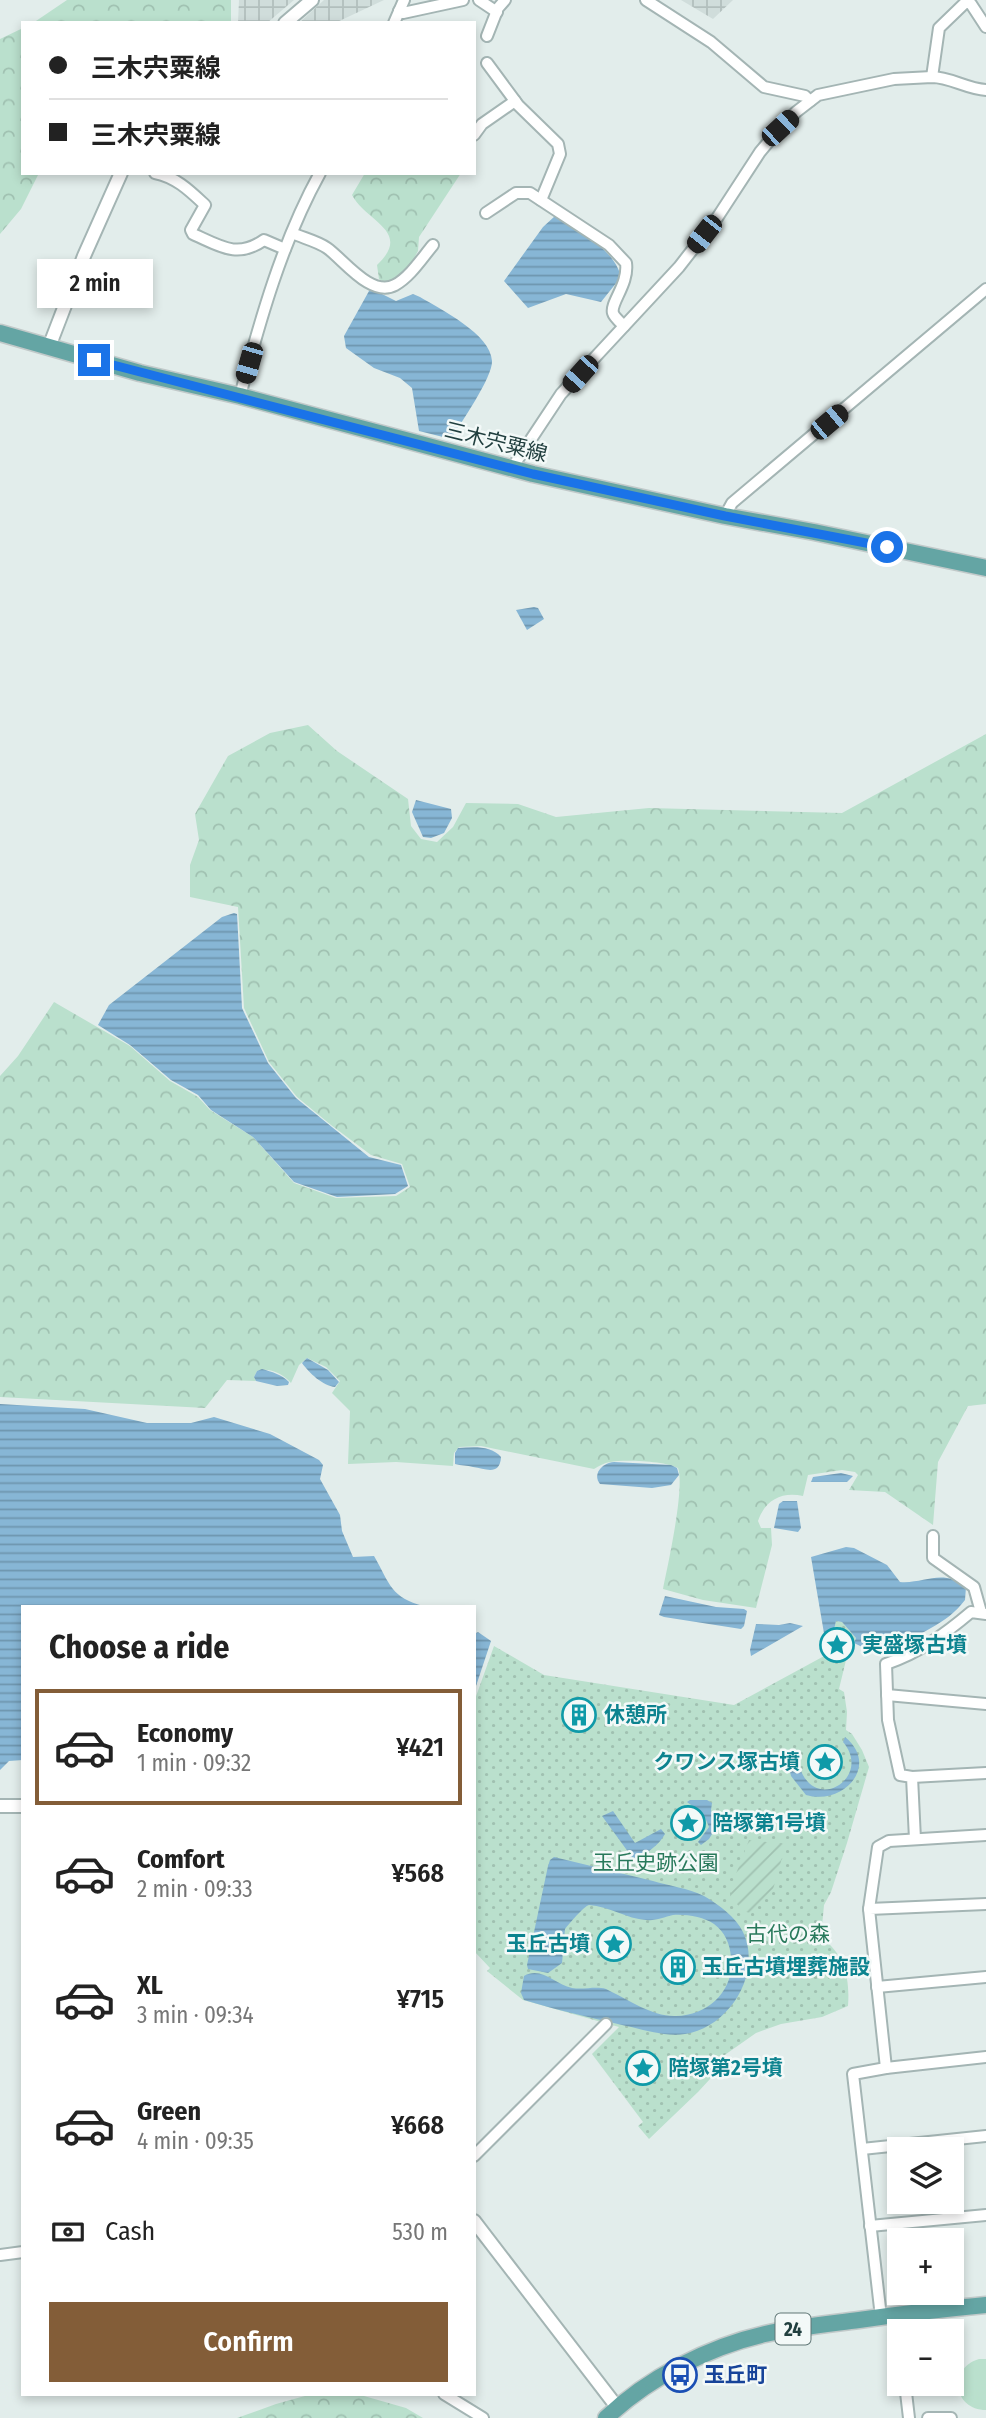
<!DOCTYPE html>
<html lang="en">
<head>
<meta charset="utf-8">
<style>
  :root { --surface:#fff; --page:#f2f2f2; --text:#222; --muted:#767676; --line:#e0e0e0; --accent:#835d38 }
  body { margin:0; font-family:"Fira Sans Condensed","Noto Sans JP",sans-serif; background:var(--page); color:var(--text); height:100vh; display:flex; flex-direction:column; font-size:26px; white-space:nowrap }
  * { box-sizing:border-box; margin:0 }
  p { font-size:23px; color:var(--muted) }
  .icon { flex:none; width:38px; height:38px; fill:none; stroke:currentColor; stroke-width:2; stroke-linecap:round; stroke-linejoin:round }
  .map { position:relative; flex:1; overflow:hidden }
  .sheet { position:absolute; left:21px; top:1605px; width:455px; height:791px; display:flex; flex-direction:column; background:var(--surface); border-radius:0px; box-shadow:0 4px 10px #0003 }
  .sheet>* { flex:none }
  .hud { position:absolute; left:21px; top:21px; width:455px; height:154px; border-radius:0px; box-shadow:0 4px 10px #0003; display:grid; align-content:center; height:154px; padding:0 28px; background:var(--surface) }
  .fabs { position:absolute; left:887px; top:2137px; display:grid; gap:14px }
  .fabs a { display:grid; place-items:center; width:77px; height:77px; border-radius:0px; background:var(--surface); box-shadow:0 4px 10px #0003; font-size:35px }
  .end { position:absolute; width:32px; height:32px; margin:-16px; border:9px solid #1a73e8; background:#fff; box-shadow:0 0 0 4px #fff }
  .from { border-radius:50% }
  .bubble { position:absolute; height:49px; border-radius:0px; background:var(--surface); box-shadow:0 4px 10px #0003; font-size:23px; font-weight:600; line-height:49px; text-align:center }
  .car { position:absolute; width:21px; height:42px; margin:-21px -10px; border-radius:9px; box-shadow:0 0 5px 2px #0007; background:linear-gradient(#222 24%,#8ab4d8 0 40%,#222 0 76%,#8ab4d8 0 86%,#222 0) }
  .hud b { display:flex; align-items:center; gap:24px; height:66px; font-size:26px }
  .hud b+b { border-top:2px solid var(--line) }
  .hud i { width:18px; height:18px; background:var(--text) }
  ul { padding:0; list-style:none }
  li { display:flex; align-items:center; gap:21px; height:116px; margin:0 14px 10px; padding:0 14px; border:4px solid transparent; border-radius:0px }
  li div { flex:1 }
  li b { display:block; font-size:26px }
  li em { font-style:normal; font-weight:600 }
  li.selected { border-color:var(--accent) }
  li>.icon { width:63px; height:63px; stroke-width:1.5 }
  h2 { padding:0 28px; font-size:32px; line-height:84px }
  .pay { display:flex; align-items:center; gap:18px; height:77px; padding:0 28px; font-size:26px }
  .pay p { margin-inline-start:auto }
  .primary-button { display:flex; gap:14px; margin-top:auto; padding:14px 28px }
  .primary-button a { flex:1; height:80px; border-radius:0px; background:var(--accent); color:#fff; font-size:28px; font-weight:600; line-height:80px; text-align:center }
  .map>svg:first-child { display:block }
  .industrial { fill:url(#industrial-grid) }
  .grass { fill:#bae0cd }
  .forest { fill:url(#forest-crowns) }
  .park { fill:url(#park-dots) }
  .garden { fill:url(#garden-furrows) }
  .water { fill:url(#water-rules) }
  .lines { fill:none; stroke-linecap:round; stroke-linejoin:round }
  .minor-casing { stroke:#a4b5b4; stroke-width:14 }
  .tertiary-casing { stroke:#a4b5b4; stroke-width:16 }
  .primary-casing { stroke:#c1c9c9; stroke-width:19 }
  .minor { stroke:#fff; stroke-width:10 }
  .tertiary { stroke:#fff; stroke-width:12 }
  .primary { stroke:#64a5a4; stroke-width:16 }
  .route { stroke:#1a73e8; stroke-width:9 }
  .labels { text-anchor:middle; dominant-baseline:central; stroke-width:5; stroke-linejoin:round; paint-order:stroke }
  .shield { fill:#f3f9f8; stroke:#607776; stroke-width:2 }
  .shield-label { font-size:19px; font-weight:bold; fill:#213f3f }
  .street-label { font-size:21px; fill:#213f3f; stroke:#f3f9f8 }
  .culture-label { font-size:21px; font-weight:bold; fill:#0d838f; stroke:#f3f9f8; text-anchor:start }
  .park-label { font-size:21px; fill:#28795b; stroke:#f3f9f8 }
  .transit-label { font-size:21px; font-weight:bold; fill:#164399; stroke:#f3f9f8; text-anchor:start }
</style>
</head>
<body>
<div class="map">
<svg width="986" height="2418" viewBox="0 0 986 2418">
  <defs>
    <pattern id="industrial-grid" width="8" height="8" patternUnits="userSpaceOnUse" patternTransform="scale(1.75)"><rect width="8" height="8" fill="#d0dddb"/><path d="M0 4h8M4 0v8" fill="none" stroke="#b2bfbd"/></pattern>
    <pattern id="forest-crowns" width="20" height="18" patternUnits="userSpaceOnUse" patternTransform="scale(1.75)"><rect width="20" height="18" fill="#bae0cd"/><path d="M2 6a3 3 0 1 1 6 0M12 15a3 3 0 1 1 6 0" fill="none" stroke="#a0c1b1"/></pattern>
    <pattern id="park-dots" width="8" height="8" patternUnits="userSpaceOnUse" patternTransform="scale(1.75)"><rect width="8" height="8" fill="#bae0cd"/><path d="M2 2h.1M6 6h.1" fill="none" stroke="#a0c1b1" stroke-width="1.8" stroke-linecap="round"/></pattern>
    <pattern id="garden-furrows" width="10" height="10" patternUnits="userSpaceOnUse" patternTransform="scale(1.75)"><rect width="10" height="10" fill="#bae0cd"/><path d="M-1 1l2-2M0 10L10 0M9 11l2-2" fill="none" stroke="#a0c1b1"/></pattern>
    <pattern id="water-rules" width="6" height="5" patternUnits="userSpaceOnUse" patternTransform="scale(1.75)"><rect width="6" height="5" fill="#87b6d5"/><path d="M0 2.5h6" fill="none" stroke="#6e95ae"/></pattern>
  </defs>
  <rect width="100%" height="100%" fill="#e2edeb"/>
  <g class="industrial">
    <path d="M239 0H294L267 23H238Z"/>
    <path d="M324 0H384L335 23H299Z"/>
    <path d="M681 0H733L713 19Z"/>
  </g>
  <path class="grass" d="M979 2359H986V2410C953 2410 948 2368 979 2359Z"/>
  <g class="forest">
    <path d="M67 0H231V23H33Z"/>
    <path d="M23 28V173H39L21 209 0 234V39Z"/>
    <path d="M365 173H461L419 237 418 251 412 262 394 280 385 283 379 279 377 265C413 231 366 222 352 195Z"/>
    <path d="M308 725 337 751 408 799 411 826 421 839 437 842 453 827 466 803 518 804 556 817 649 808 842 813 986 734V1404L968 1406 938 1462 933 1525 885 1492 849 1490 858 1475 855 1472 842 1470 808 1475 803 1496C782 1491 765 1500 758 1521L761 1528H771L772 1545 756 1608 703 1600 663 1589C668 1564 685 1488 678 1468 666 1461 624 1459 610 1462 604 1463 599 1466 594 1469L481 1446 459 1447 454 1453 453 1466 396 1462 348 1464 350 1411 332 1393 340 1381 326 1367 307 1358 299 1365 291 1383C283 1374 269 1367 257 1371L254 1377 256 1381 227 1380 205 1408 0 1397V1076L18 1056 54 1002 130 1046 170 1081 198 1097 210 1110 253 1137 294 1183 336 1198 396 1196 410 1187 402 1164 371 1155 331 1125 297 1097 269 1062 244 1008 238 907 190 897V865L199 840 195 814 228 756 270 733Z"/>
    <path d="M312 2394H357L406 2408 423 2418H237L276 2404Z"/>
  </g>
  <path class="park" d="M836 1621 842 1622 856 1638 847 1656 839 1689 844 1692 847 1712 846 1730 852 1734 862 1750 869 1767 847 1843 831 1892 824 1905 821 1937C845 1955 850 1978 848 2006L822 2017 781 2024 756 2033 719 2059 710 2079 698 2092 649 2139 638 2126 643 2122 592 2054 619 2027 523 2000 487 1971 490 1968 474 1951V1702L494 1646 544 1675 734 1705 826 1655V1646L831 1632 834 1630Z"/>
  <path class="garden" d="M749 1840 786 1844 772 1893 750 1913 743 1911 730 1896 734 1879Z"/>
  <g class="water">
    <path d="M555 216C578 231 614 248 621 277L601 302 566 294 528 308 504 281 543 227Z"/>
    <path d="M369 291H376L396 301 413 294 420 297C440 309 491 334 492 361 493 377 460 424 451 439L419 431 412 388 400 378 374 368 346 348 344 336Z"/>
    <path d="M534 607 538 608 544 619 527 630 516 610Z"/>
    <path d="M416 800 451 809 452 818 444 833 431 838 423 837 412 812Z"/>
    <path d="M234 913 237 914 242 1008 268 1063 296 1098 369 1157 401 1165 408 1186 395 1194 337 1197 294 1182 253 1137 211 1110 198 1095 171 1080 130 1045 98 1025 109 1005 222 917Z"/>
    <path d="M307 1358 328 1370 339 1382 335 1387C323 1386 309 1373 302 1363Z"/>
    <path d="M262 1369C272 1372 281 1374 289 1382L288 1385 277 1386 256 1381 254 1377 257 1371Z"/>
    <path d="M0 1404 85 1409 147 1423H191L214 1417 270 1434 319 1460 323 1465 320 1479 340 1515 342 1531 353 1557 374 1556C390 1584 391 1598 424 1606H23V1760L9 1761 0 1770Z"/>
    <path d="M458 1448C473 1447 491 1445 501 1457 500 1476 486 1469 473 1467 467 1465 461 1466 455 1464V1453Z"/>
    <path d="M614 1462 671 1465 677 1468 679 1475 671 1485 652 1488 600 1484C592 1474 602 1463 614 1462Z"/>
    <path d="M841 1473 853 1476 847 1482H811L813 1477Z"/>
    <path d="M783 1501H797L801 1528 798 1532 774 1528 779 1504Z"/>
    <path d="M846 1547 854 1548 887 1565 900 1582C925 1584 942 1568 966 1587L965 1600C956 1612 944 1621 931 1628 906 1642 883 1659 854 1643L856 1638 842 1622 836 1621 834 1630 826 1645 811 1557Z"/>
    <path d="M665 1596 716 1607 744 1609 747 1611 744 1626 741 1629 664 1617 659 1615Z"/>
    <path d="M790 1623 803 1626 751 1656 750 1650 756 1624 779 1625Z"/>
    <path d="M478 1632 491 1641 474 1692V1634Z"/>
    <path d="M845 1737C880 1765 844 1806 806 1795L791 1776 787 1759 790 1755 797 1756C807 1820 875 1779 843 1742Z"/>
    <path d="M690 1800H707L712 1803 711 1810 715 1829 709 1839 701 1845 698 1842 709 1827C703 1810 700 1812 687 1802Z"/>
    <path d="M613 1811 635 1843 661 1829 665 1834C658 1847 646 1853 634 1860L602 1816Z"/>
    <path d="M554 1857C587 1865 620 1873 653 1881 669 1886 688 1888 704 1896 718 1904 736 1917 743 1932 763 1974 728 2028 685 2034 664 2037 642 2029 622 2025 589 2017 556 2010 524 2000L521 1993 524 1976C542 1966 555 1985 572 1988 584 1990 595 1986 606 1989 627 1999 653 2017 676 2016 709 2015 735 1990 731 1957 730 1944 725 1932 714 1924 704 1917 686 1914 673 1915 664 1917 656 1921 646 1920 627 1919 609 1906 589 1905 583 1907 570 1923 565 1929L562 1963 548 1973 528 1969 527 1965 548 1866 550 1860Z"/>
  </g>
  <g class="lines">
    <g class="minor-casing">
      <g id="minor">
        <path d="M479 0 497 12"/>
        <path d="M646 0 711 42 764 87 805 96 810 101"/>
        <path d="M399 11 403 13 463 0"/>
        <path d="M394 23 404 0"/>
        <path d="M487 36 498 8 505 0"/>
        <path d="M487 63 518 105 558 144 560 154 541 200"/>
        <path d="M932 77 939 28 966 2 971 4 986 27"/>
        <path d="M474 135 482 124 515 101"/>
        <path d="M155 173C176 177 190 191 205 205L191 230 193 234C220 246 237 259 264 240L285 249"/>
        <path d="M486 213 516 193H530L609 245 626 263C629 284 610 303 613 313 614 317 621 323 624 326"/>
        <path d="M292 233C303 238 317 241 327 248 343 259 371 298 395 285 410 277 422 258 433 245"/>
        <path d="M240 396C260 320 282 242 320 173"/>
        <path d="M512 468 561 394 679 267 717 218 760 152 780 128 796 112 818 95 894 79 932 77C950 77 967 89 986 90"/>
        <path d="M725 516 732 503 986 289"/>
        <path d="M933 1536V1558L974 1587 981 1612"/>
        <path d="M887 1695 986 1704"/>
        <path d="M912 1777 986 1773"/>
        <path d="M915 1839 912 1777 900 1775 888 1720 886 1664C919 1653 945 1634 971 1612L986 1614"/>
        <path d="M869 1909 878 1847 889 1841 986 1835"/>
        <path d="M877 1987 986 1977"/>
        <path d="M886 2068 869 1909 986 1904"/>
        <path d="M862 2149 986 2136"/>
        <path d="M474 2156 606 2024"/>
        <path d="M870 2226 986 2215"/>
        <path d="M0 2255 23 2252"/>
        <path d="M896 2315 900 2340"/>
        <path d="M881 2317 853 2074 886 2068 986 2057"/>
        <path d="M905 2384 909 2418"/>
        <path d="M444 2394 483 2418"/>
        <path d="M928 2418H951"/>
      </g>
    </g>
    <g class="tertiary-casing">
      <g id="tertiary">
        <path d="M285 23 312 0"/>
        <path d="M49 347 84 256 121 173"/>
        <path d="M0 1806H23"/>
        <path d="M474 2221 617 2407"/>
      </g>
    </g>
    <g class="primary-casing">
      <g id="primary">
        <path d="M0 333 140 373 240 396 533 474 725 516 814 532 986 568"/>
        <path d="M606 2418C648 2378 708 2347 765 2334 796 2327 828 2324 859 2320 901 2314 944 2309 986 2305"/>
      </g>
    </g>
    <use href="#minor" class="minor"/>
    <use href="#tertiary" class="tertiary"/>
    <use href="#primary" class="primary"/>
  </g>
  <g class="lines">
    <path class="route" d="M94 360 533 474 725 516 887 547"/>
  </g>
  <defs>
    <g id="sight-ring" transform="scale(1.75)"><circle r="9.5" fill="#f3f9f8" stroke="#0f9aa8" stroke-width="1.5"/><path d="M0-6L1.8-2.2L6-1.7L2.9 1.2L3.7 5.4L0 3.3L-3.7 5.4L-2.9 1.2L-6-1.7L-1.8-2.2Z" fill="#0f9aa8"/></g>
    <g id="building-ring" transform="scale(1.75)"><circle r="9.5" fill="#f3f9f8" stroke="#0f9aa8" stroke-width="1.5"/><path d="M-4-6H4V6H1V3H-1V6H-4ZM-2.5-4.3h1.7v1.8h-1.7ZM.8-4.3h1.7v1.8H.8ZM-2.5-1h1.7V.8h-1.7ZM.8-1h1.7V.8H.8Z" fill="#0f9aa8"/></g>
    <g id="bus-ring" transform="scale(1.75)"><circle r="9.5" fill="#f3f9f8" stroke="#1a4fb4" stroke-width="1.5"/><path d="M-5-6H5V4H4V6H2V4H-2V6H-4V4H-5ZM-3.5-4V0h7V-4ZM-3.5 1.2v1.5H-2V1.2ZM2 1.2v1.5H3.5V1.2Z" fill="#1a4fb4"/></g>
  </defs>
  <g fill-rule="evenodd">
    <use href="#sight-ring" x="837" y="1645"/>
    <use href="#building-ring" x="579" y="1715"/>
    <use href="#sight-ring" x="825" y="1762"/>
    <use href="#sight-ring" x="688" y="1823"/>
    <use href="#sight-ring" x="614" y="1944"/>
    <use href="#building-ring" x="678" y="1967"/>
    <use href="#sight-ring" x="643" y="2068"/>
    <use href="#bus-ring" x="680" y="2375"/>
  </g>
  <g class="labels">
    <rect class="shield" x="775.5" y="2313.5" width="35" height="31" rx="5"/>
    <g class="shield-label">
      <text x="793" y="2329">24</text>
    </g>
    <g class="street-label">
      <text transform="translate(496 442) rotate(14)">三木宍粟線</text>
    </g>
    <g class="culture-label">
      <text x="862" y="1645">実盛塚古墳</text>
      <text x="604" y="1715">休憩所</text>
      <text x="800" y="1762" text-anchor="end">クワンス塚古墳</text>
      <text x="712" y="1823">陪塚第1号墳</text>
      <text x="590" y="1944" text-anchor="end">玉丘古墳</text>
      <text x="702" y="1967">玉丘古墳埋葬施設</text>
      <text x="668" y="2068">陪塚第2号墳</text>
    </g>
    <g class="park-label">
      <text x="656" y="1863">玉丘史跡公園</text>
      <text x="788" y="1934">古代の森</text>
    </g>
    <g class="transit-label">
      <text x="704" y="2375">玉丘町</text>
    </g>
  </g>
</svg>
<div class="fabs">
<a><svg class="icon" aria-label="layers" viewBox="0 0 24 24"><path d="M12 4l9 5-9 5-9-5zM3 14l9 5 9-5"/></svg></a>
<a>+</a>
<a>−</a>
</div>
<i class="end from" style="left:887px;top:547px"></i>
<i class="end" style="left:94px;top:360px"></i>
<div class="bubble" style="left:37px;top:259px;width:116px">2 min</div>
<i class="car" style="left:780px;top:128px;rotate:47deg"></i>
<i class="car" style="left:704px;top:234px;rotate:218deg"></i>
<i class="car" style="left:249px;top:363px;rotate:196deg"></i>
<i class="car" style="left:580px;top:374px;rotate:222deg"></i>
<i class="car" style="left:829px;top:422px;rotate:50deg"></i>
<div class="hud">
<b><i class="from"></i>三木宍粟線</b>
<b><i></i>三木宍粟線</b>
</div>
<section class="sheet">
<h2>Choose a ride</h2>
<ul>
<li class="selected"><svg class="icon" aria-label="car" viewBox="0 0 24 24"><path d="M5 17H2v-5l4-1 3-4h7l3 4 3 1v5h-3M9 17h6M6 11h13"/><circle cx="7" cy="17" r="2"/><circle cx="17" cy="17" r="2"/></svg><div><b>Economy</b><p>1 min · 09:32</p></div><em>¥421</em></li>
<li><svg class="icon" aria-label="car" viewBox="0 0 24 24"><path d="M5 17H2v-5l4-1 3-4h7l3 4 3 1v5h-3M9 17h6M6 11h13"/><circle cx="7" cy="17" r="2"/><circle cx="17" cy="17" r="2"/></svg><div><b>Comfort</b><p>2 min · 09:33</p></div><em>¥568</em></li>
<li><svg class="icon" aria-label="car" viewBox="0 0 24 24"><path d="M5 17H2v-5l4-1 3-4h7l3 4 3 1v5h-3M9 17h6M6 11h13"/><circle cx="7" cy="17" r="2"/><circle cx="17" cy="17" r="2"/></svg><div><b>XL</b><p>3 min · 09:34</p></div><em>¥715</em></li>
<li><svg class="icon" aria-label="car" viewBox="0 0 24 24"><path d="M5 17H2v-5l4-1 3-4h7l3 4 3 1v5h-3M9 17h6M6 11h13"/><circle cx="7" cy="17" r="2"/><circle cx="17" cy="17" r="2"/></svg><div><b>Green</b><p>4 min · 09:35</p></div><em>¥668</em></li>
</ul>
<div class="pay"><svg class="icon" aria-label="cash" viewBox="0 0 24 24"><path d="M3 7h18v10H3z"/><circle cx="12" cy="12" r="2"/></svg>Cash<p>530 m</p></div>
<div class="primary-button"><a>Confirm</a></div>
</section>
</div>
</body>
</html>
